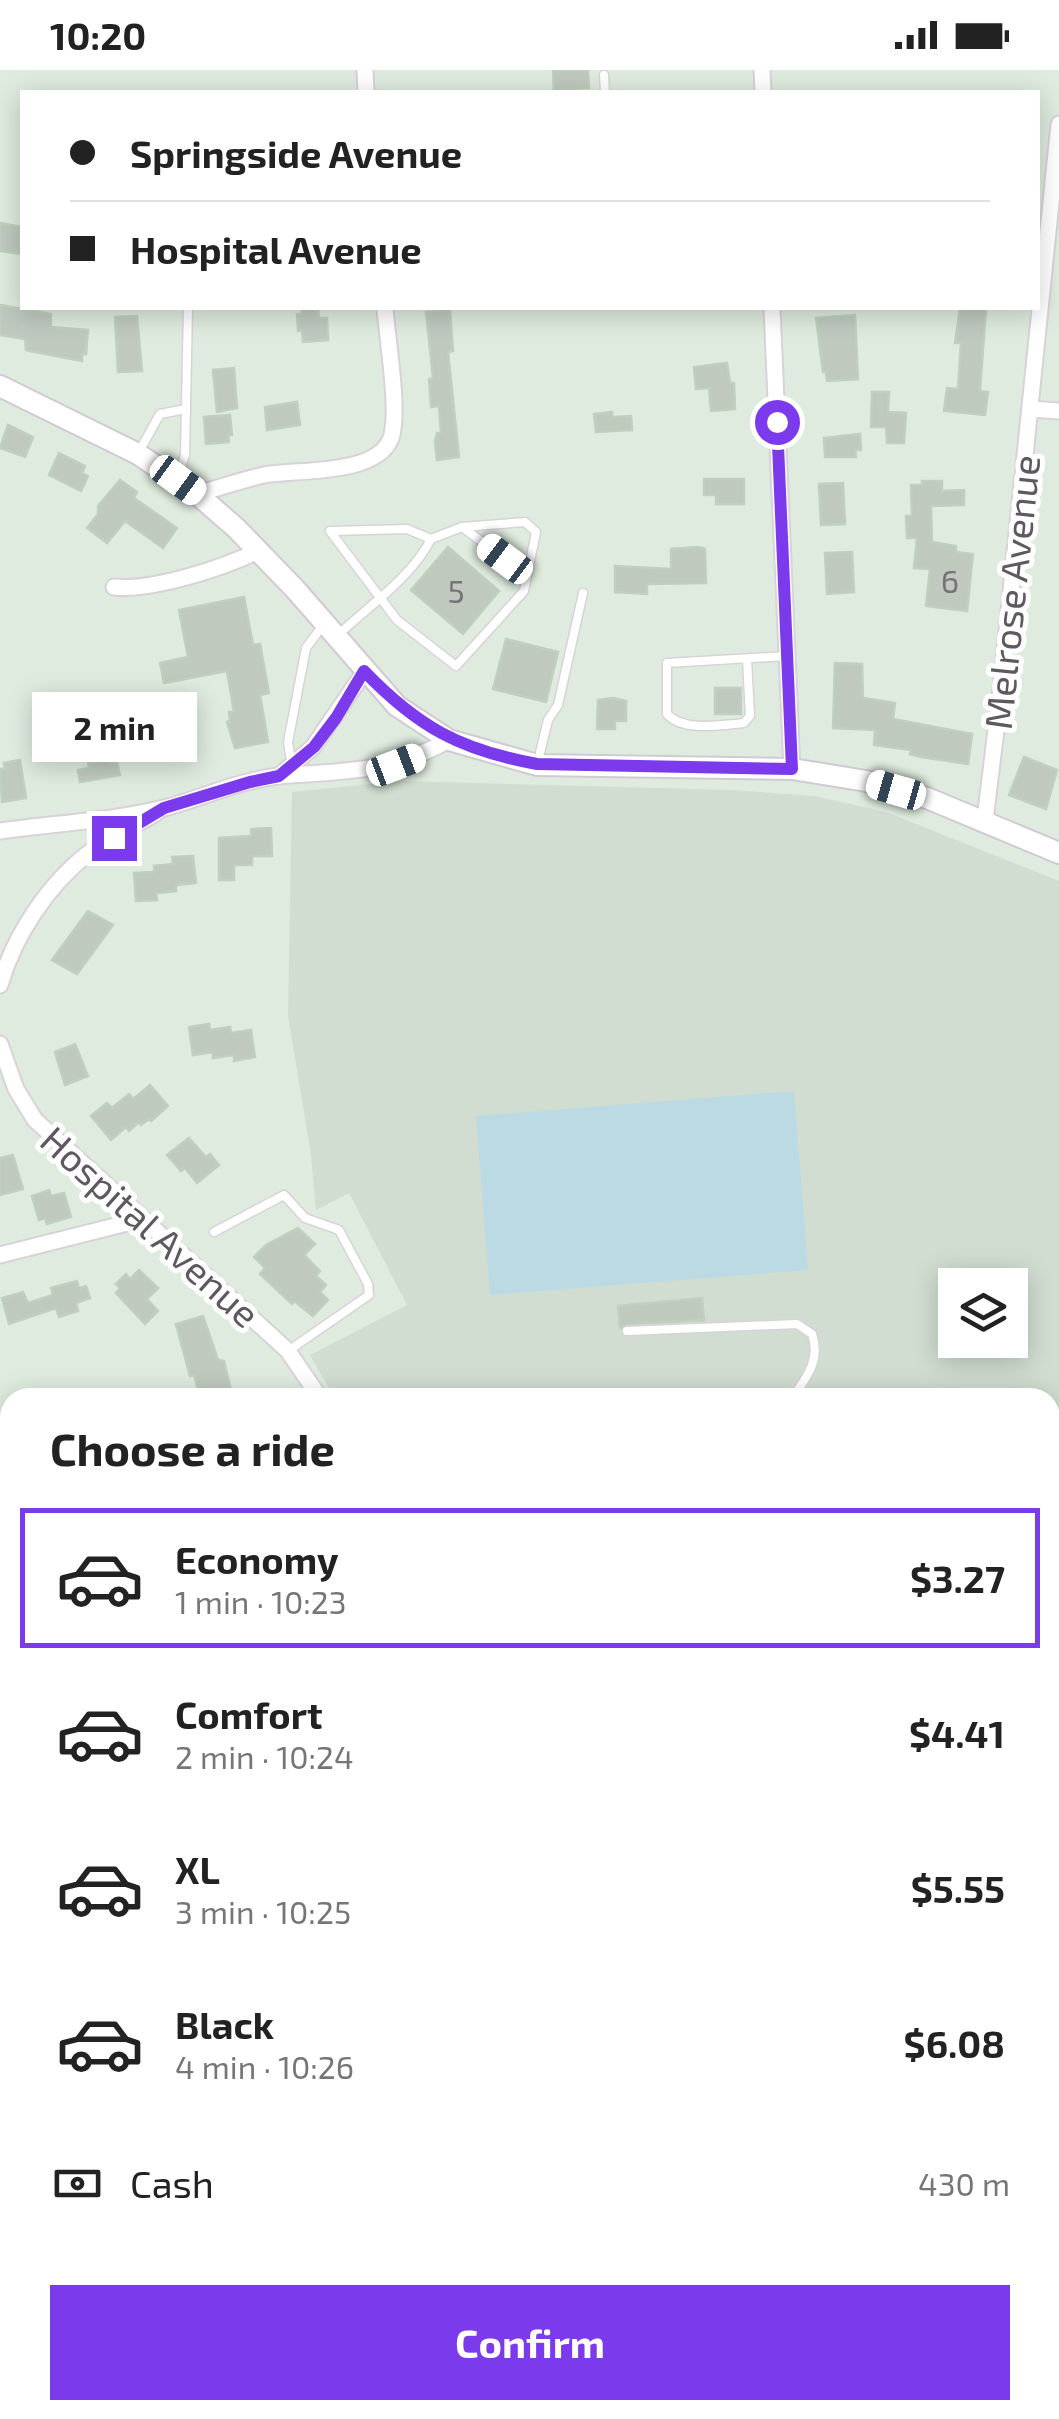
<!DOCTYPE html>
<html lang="en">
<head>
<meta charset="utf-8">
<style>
  :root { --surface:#fff; --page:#f6f6f6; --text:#222; --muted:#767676; --line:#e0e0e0; --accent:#7c3aed }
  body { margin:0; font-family:"Exo 2",sans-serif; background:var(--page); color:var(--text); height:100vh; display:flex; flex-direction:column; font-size:38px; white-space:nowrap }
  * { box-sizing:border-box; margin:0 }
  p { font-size:32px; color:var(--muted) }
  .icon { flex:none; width:55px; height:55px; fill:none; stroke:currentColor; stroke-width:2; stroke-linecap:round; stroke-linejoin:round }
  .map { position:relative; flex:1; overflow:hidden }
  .side { position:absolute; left:0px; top:1318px; width:1060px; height:1032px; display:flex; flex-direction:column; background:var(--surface); border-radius:30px 30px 0 0; box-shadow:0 5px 25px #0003 }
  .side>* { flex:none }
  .top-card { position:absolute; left:20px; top:20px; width:1020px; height:220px; border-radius:0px; box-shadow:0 5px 25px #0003; display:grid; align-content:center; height:220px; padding:0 50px; background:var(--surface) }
  .controls { position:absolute; left:938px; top:1198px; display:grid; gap:20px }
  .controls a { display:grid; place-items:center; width:90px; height:90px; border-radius:0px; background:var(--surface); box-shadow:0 5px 25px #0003; font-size:50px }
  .end { position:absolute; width:45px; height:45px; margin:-22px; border:12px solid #7c3aed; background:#fff; box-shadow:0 0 0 5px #fff }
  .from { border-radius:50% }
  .bubble { position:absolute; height:70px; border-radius:0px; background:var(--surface); box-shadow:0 5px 25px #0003; font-size:32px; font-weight:700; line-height:70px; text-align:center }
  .car { position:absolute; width:30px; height:60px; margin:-30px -15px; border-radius:12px; box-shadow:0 0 8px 2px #0007; background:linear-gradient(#fff 24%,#345 0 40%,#fff 0 76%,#345 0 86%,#fff 0) }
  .top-card b { display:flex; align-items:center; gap:35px; height:95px; font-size:38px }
  .top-card b+b { border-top:2px solid var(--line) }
  .top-card i { width:25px; height:25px; background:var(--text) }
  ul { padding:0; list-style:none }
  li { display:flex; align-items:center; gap:30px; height:140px; margin:0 20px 15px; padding:0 30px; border:5px solid transparent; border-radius:0px }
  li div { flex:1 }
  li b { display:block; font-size:38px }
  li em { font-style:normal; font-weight:700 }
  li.selected { border-color:var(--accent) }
  li>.icon { width:90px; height:90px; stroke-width:1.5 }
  h2 { padding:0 50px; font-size:45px; line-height:120px }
  .pay { display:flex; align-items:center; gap:25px; height:110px; padding:0 50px; font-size:38px }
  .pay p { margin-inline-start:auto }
  .action { display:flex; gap:20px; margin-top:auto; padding:20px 50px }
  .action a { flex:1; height:115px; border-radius:0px; background:var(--accent); color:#fff; font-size:40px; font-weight:700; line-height:115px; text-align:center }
  .status { display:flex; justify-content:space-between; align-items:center; height:70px; padding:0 50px; background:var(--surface); direction:ltr }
  .status svg { height:28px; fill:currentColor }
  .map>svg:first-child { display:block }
  .education { fill:#d1ddd0; fill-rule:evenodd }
  .medical { fill:#f0fad9 }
  .green { fill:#bbdae4 }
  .building { fill:#bfc9be; stroke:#bfd0be; stroke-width:2.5 }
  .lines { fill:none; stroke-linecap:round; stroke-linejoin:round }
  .lane-casing { stroke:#d9d2d9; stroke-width:11 }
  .street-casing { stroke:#d9d2d9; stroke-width:19 }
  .secondary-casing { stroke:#d2cad3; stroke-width:24 }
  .lane { stroke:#fff; stroke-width:8 }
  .street { stroke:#fff; stroke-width:15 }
  .secondary { stroke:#fff; stroke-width:20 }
  .route { stroke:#7c3aed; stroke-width:12 }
  .labels { text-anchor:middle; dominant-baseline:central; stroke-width:10; stroke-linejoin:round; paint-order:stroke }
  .number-label { font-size:32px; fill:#777478 }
  .street-label { font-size:38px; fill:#5f5860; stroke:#fff }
</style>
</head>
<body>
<div class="status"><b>10:20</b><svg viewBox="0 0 49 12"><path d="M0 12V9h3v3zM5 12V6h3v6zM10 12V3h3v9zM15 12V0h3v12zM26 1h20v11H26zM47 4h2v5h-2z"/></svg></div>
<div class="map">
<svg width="1059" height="2349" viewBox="0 0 1059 2349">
  <rect width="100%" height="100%" fill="#dfebdf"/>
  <path class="education" d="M400 711 732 720 814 726 886 742 1059 811V2119L1050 2138V1328L334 1327 310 1285 407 1235 349 1123 316 1140 311 1085 288 946 292 722ZM955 1215H1010V1270H955Z"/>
  <path class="medical" d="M1059 2119V2349H601L599 2340H1050V2138Z"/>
  <path class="green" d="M794 1021 808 1200 490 1225 476 1046Z"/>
  <g class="building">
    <path d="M553 0H588L589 18 554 20Z"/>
    <path d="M0 153 22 157V184L0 181Z"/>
    <path d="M0 235 51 244V257L88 260 86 284H82V291L30 281 26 280 25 269 0 265Z"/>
    <path d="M301 238H318L319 248H327L328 270 303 272 302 260 298 261 297 244H302Z"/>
    <path d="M960 238H986L980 321 988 322 985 345 944 341 947 318 958 319 961 273H955Z"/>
    <path d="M450 240 453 281 448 282 459 387 437 390 435 372 437 363H441L439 336 431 337 429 309 433 308 426 242Z"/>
    <path d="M855 245 858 309 827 311 826 302H823L816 248Z"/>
    <path d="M137 246 142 301 118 302 115 247Z"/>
    <path d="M727 293 730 313H734L735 339 711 341 709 318 696 319 694 297Z"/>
    <path d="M234 298 237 338 217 342 213 300Z"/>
    <path d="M872 322H889L888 342 906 343 904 373H887L886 357H871Z"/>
    <path d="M297 332 300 355 267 360 265 337Z"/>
    <path d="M612 342V347L631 346 632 360 596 362 594 344Z"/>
    <path d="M230 345 232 365H228L229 372 206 374 204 347Z"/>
    <path d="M8 355 33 367 25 387 0 378Z"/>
    <path d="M860 364 861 380H855L856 387H825L824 368Z"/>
    <path d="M59 383 85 396 82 403 88 406 81 421 49 405Z"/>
    <path d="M704 409H744V434H716V425H704Z"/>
    <path d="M120 410 137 422 134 428 177 458 163 478 125 451 107 473 87 458 98 444V436Z"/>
    <path d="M922 411H942V421L964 420V435L931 436 932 472 956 476V482L973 484 967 541 926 536 930 499 914 498 917 468H907L906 446H912L911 415H922Z"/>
    <path d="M843 413 845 454 821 455 819 414Z"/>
    <path d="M448 477 499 521 463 564 411 520Z"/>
    <path d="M698 477 705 479 706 513 647 514V524L615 522V496L671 499V479Z"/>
    <path d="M852 482 854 522 827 524 825 483Z"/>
    <path d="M244 527 253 575 260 574 269 623 260 625 268 672 235 678 227 652 230 651 229 642H234L227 601 164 613 160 593 188 587 179 540Z"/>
    <path d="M506 569 558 582 546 632 493 619Z"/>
    <path d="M835 593 862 594 863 628 895 633 893 649 972 664 968 694 921 687 910 684 911 680 874 675 875 660 833 658Z"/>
    <rect x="715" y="618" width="26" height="26"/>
    <path d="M613 628 626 631V651H615V659H597L598 630Z"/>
    <path d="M106 676 111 693 117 692 120 705 80 712 78 700 89 698 86 679Z"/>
    <path d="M1024 687 1057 700 1046 739 1009 725Z"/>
    <path d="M20 690 26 728 2 732 0 699H5L4 693Z"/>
    <path d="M271 758 272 786H252V795H234V810H219V768L251 766V759Z"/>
    <path d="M193 786 196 813 176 815V821L156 823 157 830 136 831 134 803 154 802V796L173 794 172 787Z"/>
    <path d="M88 841 113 855 77 904 52 890Z"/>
    <path d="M209 954 210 960 230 957 231 963 251 960 255 987 234 991V985L213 988V982L193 985 189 957Z"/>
    <path d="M75 974 88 1006 65 1015 55 982Z"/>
    <path d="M150 1015 168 1036 151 1051 149 1049 141 1055 139 1052 129 1061 126 1057 111 1070 91 1046 107 1033 112 1038 129 1024 133 1029Z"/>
    <path d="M189 1068 206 1087 210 1084 219 1095 197 1113 185 1098 181 1101 167 1085Z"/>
    <path d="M13 1085 23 1119 0 1125V1088Z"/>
    <path d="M49 1120 51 1126 64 1123 71 1147 47 1154 45 1148 39 1150 32 1126Z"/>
    <path d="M298 1158 315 1174 304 1185 320 1201 316 1206 326 1215 320 1222 328 1230 313 1246 294 1231 292 1234 260 1204 265 1198 254 1187 266 1175Z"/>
    <path d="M139 1200 158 1218 147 1229 158 1241 145 1254 116 1223 120 1218 116 1214 126 1204 130 1209Z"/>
    <path d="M77 1211 79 1218 86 1216 90 1228 76 1233 78 1241 59 1247 56 1238 9 1254 2 1228 23 1222 28 1233 53 1225 51 1218Z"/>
    <path d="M702 1228 704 1250 627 1254 620 1258 618 1236Z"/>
    <path d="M203 1246 218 1290 224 1291 233 1328H200L194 1305 190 1306 176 1254Z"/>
  </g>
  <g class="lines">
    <g class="lane-casing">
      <g id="lane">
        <path d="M604 5 605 22"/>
        <path d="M140 380 160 344 186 339"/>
        <path d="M178 410 185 384 188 238"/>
        <path d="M462 457 527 505"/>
        <path d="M339 564C370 535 412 507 431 469L407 459 330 461 397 550 456 596 524 521 536 462 525 452 462 457 431 469"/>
        <path d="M747 589 750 646 744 653C721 655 683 662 667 644V593L787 586"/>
        <path d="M537 695 548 650 558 635 583 523"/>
        <path d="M292 696 288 672 306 578 324 554"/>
        <path d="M214 1162 284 1125 305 1148 339 1160 368 1214 369 1225 288 1281"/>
        <path d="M627 1261 797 1254 812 1264C821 1290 807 1307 792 1328"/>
        <path d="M888 2340 890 2349"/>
        <path d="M951 2340 957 2349"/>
        <path d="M578 2349 619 2340"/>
      </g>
    </g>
    <g class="street-casing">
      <g id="street">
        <path d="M365 0 366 22"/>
        <path d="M762 0 763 22"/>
        <path d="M772 238 792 699"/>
        <path d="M1030 339 1059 341"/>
        <path d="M197 424C219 418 241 410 264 405 297 399 377 406 391 368 400 342 387 268 385 238"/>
        <path d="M114 517C153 521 222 498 258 481"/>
        <path d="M279 706 313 677 365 601"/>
        <path d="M985 750 1001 619 1059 54"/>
        <path d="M0 761C55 753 114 751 168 737 204 727 241 710 279 706 343 701 391 703 449 670"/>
        <path d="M0 915C14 866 48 814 90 782 110 767 134 756 156 743"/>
        <path d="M0 974 16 1019 35 1050 288 1281 320 1328"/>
        <path d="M0 1185 143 1149"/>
        <path d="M0 1477 10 1475"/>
        <path d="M0 1767 10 1764"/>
        <path d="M0 2056 10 2054"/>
        <path d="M574 2340 576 2349"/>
        <path d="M0 2346 24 2340"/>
      </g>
    </g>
    <g class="secondary-casing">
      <path id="secondary" d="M0 316 138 384 197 424 236 458 295 519 397 636 449 670 537 695 792 699 866 711 927 728 1059 783"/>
    </g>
    <use href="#lane" class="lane"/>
    <use href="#street" class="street"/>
    <use href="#secondary" class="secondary"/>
  </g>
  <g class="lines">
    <path class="route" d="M114 768 164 738 250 712 279 706 314 677 336 648 364 601C418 657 460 680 537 694L792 699 777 352"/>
  </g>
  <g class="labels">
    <g class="number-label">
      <text x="950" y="510">6</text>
      <text x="456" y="520">5</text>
    </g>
    <g class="street-label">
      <text transform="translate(1011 522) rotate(-84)">Melrose Avenue</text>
      <text transform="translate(151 1156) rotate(42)">Hospital Avenue</text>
    </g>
  </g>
</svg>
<div class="controls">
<a><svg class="icon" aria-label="layers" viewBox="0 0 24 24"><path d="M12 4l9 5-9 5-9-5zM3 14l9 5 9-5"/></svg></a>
</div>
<i class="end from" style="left:777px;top:352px"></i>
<i class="end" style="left:114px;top:768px"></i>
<div class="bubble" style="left:32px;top:622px;width:165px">2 min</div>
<i class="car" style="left:178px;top:410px;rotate:126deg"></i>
<i class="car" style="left:505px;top:489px;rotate:307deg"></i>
<i class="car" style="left:396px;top:695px;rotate:69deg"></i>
<i class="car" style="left:896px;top:720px;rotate:286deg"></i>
<div class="top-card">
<b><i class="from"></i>Springside Avenue</b>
<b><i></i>Hospital Avenue</b>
</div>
<section class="side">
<h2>Choose a ride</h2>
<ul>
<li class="selected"><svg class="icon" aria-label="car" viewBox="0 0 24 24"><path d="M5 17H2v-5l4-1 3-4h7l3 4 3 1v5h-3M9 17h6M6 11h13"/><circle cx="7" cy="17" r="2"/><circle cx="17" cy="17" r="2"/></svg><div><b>Economy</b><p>1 min · 10:23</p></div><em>$3.27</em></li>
<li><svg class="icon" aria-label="car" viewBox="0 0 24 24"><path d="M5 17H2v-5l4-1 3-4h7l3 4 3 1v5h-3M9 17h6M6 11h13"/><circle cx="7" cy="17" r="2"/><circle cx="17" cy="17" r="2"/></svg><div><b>Comfort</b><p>2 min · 10:24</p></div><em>$4.41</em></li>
<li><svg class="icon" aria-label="car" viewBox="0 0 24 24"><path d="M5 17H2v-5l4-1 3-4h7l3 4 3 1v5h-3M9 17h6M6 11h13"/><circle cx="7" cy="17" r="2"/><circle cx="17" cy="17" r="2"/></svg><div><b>XL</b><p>3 min · 10:25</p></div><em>$5.55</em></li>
<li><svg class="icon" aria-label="car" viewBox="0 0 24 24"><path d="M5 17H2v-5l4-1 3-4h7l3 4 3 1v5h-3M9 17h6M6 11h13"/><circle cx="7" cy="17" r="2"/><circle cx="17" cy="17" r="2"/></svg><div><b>Black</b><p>4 min · 10:26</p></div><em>$6.08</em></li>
</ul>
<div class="pay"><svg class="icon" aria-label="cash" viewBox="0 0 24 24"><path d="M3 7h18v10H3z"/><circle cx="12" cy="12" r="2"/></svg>Cash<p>430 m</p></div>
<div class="action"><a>Confirm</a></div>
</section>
</div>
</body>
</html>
